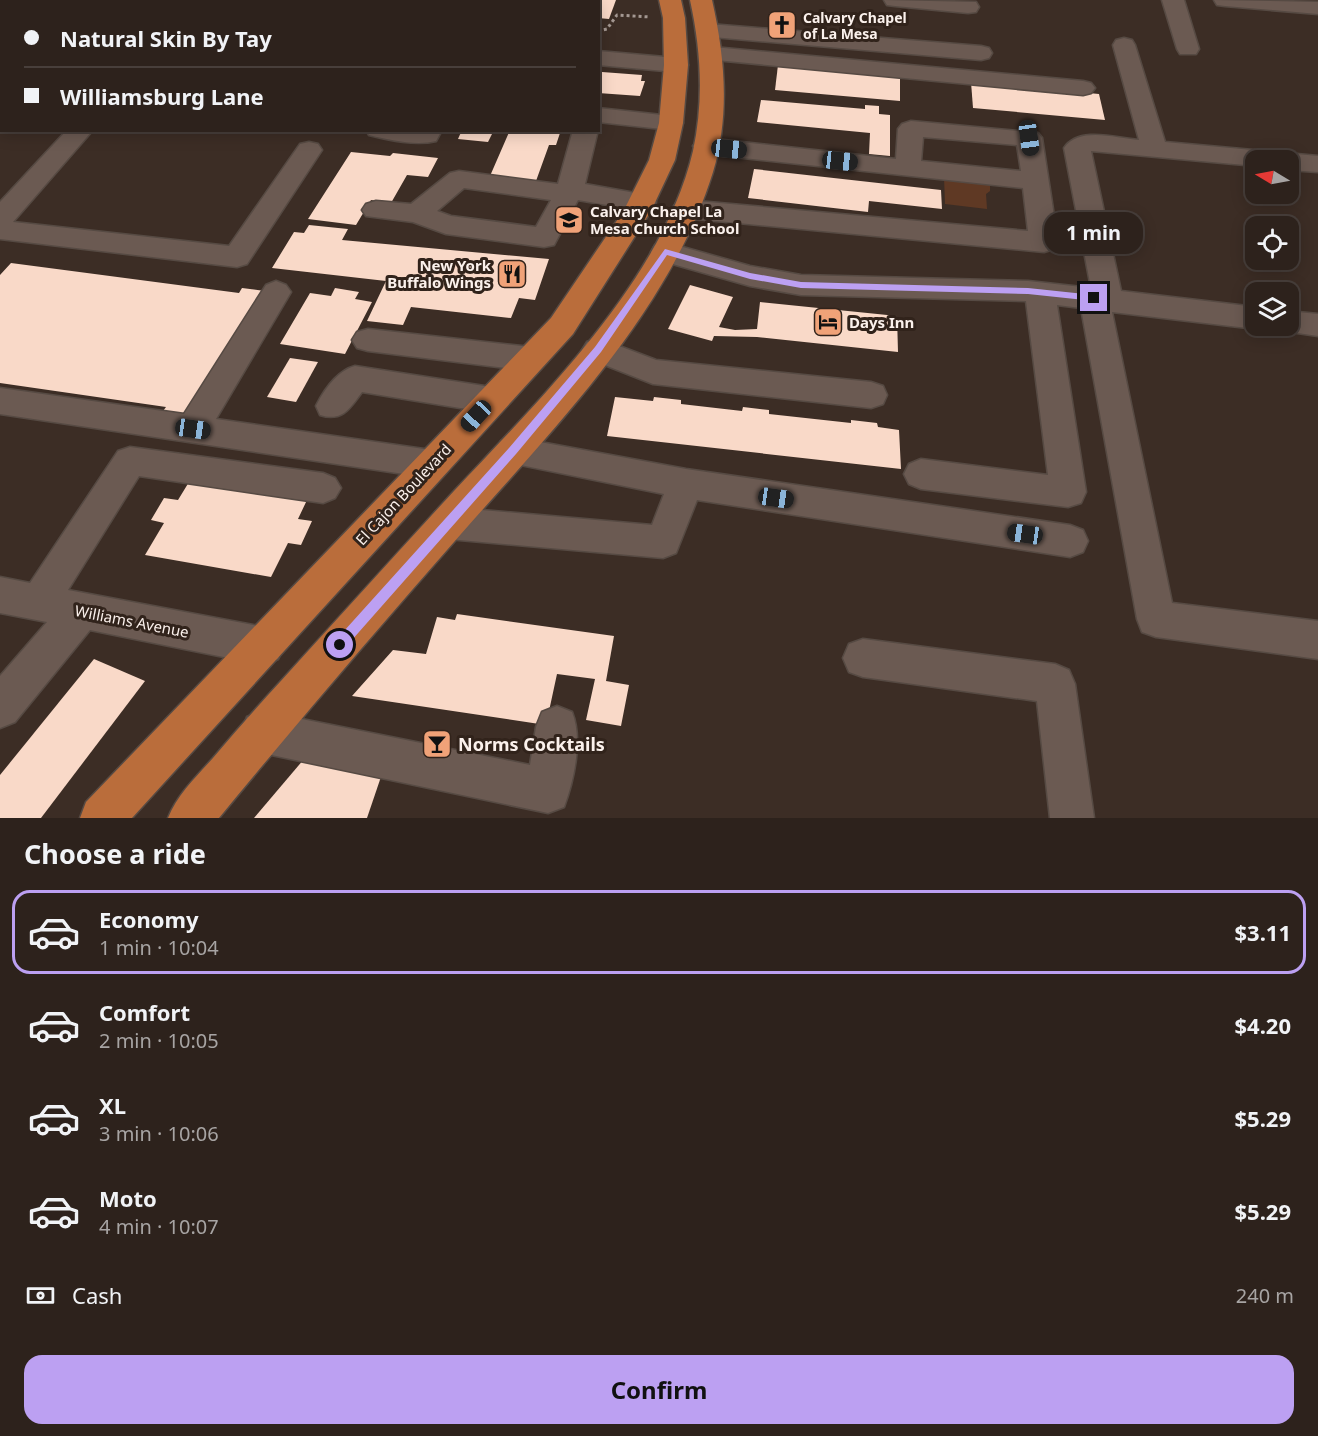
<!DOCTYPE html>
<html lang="en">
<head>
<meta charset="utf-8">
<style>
  :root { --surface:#2d221c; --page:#392f29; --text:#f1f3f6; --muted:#a7a4a3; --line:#483f3b; --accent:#bca0f2 }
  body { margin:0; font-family:"Noto Sans",sans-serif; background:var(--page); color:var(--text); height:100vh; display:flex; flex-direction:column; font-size:22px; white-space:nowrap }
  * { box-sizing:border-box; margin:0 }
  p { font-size:20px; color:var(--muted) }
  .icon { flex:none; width:33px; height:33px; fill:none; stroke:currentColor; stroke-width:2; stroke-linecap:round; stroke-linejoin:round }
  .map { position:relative; height:818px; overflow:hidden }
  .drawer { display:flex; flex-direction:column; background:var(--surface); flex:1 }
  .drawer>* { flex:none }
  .hud { position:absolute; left:0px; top:0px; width:600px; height:132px; box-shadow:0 3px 15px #0003,0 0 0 2px var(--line); display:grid; align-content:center; height:132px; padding:0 24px; background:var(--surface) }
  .needle { width:39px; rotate:280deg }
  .buttons { position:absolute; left:1245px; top:150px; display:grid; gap:12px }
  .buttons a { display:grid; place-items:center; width:54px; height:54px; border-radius:12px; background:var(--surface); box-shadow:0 3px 15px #0003,0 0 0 2px var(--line); font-size:30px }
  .end { position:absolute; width:27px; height:27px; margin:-14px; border:8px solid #bca0f2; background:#111; box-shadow:0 0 0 3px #111 }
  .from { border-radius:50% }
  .bubble { position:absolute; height:42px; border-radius:18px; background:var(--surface); box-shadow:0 3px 15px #0003,0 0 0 2px var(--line); font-size:20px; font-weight:700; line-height:42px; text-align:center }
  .car { position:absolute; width:18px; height:36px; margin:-18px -9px; border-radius:8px; box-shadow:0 0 4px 2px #0007; background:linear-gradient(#222 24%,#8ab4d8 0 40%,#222 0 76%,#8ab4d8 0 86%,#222 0) }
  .hud b { display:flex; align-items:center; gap:21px; height:57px; font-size:22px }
  .hud b+b { border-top:2px solid var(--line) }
  .hud i { width:15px; height:15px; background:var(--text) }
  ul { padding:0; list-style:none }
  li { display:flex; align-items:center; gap:18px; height:84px; margin:0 12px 9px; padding:0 12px; border:3px solid transparent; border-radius:18px }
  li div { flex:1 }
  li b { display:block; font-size:22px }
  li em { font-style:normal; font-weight:700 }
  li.selected { border-color:var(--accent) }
  li>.icon { width:54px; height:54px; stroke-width:1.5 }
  h2 { padding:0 24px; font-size:27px; line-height:72px }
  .pay { display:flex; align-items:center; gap:15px; height:66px; padding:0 24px; font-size:22px }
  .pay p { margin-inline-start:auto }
  .cta { display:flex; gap:12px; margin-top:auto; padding:12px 24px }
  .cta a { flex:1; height:69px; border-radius:18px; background:var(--accent); color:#111; font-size:24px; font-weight:700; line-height:69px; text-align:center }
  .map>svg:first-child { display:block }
  .green { fill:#5f3924 }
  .building { fill:#f9d9c8 }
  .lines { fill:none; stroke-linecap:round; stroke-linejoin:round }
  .minor-casing { stroke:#564a43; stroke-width:3 }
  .major-casing { stroke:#564a43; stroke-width:3 }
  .path { stroke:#a49892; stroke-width:3; stroke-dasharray:3 3; stroke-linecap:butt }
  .minor { fill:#6b5a52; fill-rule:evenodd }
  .major { fill:#ba6d3b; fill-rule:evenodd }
  .route { fill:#bca0f2 }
  .labels { text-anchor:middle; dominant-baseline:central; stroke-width:6; stroke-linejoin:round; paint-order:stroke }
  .far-poi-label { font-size:14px; font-weight:bold; fill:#fbf1ec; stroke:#31231b; text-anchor:start }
  .poi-label { font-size:15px; font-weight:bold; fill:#fbf1ec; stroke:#31231b; text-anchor:start }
  .street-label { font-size:15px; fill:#fbf1ec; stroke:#31231b }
  .near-poi-label { font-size:18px; font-weight:bold; fill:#fbf1ec; stroke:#31231b; text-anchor:start }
</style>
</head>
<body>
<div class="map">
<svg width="1318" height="818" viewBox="0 0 1318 818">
  <rect width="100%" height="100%" fill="#3c2d25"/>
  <path class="green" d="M944 177 990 183V191L986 194 987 209 945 204Z"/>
  <g class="building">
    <path d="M598 0H616L609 19 598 18Z"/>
    <path d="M778 65 900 76V101L775 90Z"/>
    <path d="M602 72 642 75 641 81H645L640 96 598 93Z"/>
    <path d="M971 82 1099 94 1105 120 973 108Z"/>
    <path d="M761 100 865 109V105L879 106V114L890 115V156L869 154 870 133 757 122Z"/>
    <path d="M462 130H494L488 142 458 139Z"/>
    <path d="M510 130H561L556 145H549L536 181 490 176Z"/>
    <path d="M351 152 390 156 393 153 438 158 428 177 407 175 391 203 371 200 356 225 308 219Z"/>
    <path d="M754 169 941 190 942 209 869 201 868 212 748 198Z"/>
    <path d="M309 225 348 229 342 240 549 259 535 300 519 298 511 318 411 307 403 325 367 321 386 281 272 268 294 232 304 233Z"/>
    <path d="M11 263 239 293 242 288 272 292 195 416 163 411 166 407 0 383V275Z"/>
    <path d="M690 285 733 297 719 327 735 330 757 329 760 302 897 316 898 352 757 337 714 336 712 341 668 329Z"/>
    <path d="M335 288 359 292 355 299 372 302 345 354 280 344 310 293 331 296Z"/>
    <path d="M290 358 318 362 296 402 267 397Z"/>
    <path d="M615 397 653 401 654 397 681 400V404L742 411 743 407 769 410V414L851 423V420L877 423 878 427 899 430 901 469 607 436Z"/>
    <path d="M189 482 307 500 298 519 312 521 301 545 288 543 271 577 145 555 164 523 151 520 164 498 178 500Z"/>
    <path d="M457 614 614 636 606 681 629 685 621 726 586 720 595 679 557 674 546 725 352 696 393 650 426 654 437 617 455 620Z"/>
    <path d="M94 659 145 681 41 818H0V775Z"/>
    <path d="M310 752 385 765 367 818H254Z"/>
  </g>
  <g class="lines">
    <g class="minor-casing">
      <g id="minor">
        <path d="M55 0H77L54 2Z"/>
        <path d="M191 0H213L190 2Z"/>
        <path d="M232 0H254L232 2Z"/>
        <path d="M318 0H340L318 2Z"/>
        <path d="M421 0H443L421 2Z"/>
        <rect x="461" y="0" width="22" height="2"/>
        <rect x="516" y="0" width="22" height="2"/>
        <path d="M884 0 976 2 979 7 976 12 968 13 895 6 887 5Z"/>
        <path d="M1162 0H1184L1199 49 1196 54H1180L1177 49Z"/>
        <path d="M1214 0 1318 2V14L1225 6 1217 5Z"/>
        <path d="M709 24 981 46 989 48 992 53 989 58 981 60 701 36 698 31 701 26Z"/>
        <path d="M1124 38 1132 40 1135 45 1165 142 1318 156V172L1288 170V160H1256V166L1091 151 1121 291 1256 307V326H1267L1256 329 1112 312 1172 603 1318 621V659L1156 637 1142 632 1137 619 1081 308 1057 305 1086 492 1081 503 1068 507 921 489 909 484 904 474 909 464 921 459 1048 475 1026 301 801 295 750 286 655 259 651 252 655 245 665 242 750 266 801 275 1028 281 1091 288 1064 148C1079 126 1116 138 1139 140L1113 45 1116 40Z"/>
        <path d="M713 47 1083 81 1091 83 1095 88 1091 93 1083 95 705 59 702 54 705 49Z"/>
        <path d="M2 48V63H0V49Z"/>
        <path d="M598 51 676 58 684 60 688 65 684 70 676 72 598 65Z"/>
        <path d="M598 108 671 116 680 118 683 123 680 128 671 130 598 122Z"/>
        <path d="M0 115 2 130H4L0 131Z"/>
        <path d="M911 121 1038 133 1042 138 1058 242 1054 249 1044 252 686 218 676 215 672 209 676 203 686 200 1028 231 1023 188 706 154 697 151 693 146 697 141 706 138 896 159 898 129 902 124ZM923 137 1017 145 1021 171 921 161Z"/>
        <path d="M67 130H93L13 222 229 246 300 144 309 142 318 144 322 150 247 264 237 267 0 239V202Z"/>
        <path d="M366 130H442L436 141C416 146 389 140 369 135Z"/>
        <path d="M573 130H598L585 184 652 196 656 202 652 208 642 211 578 200 554 245 544 247 446 234 413 222 366 216 362 210 366 204 376 201 411 204 450 173 459 171 558 184ZM464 188 551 200 536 227 451 216 437 211Z"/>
        <path d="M276 281 286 285 291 292 216 419 431 450 443 454 448 464 443 474 431 478 0 414V388L184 414 266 285Z"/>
        <path d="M1288 311 1318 314V336L1277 330 1275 326H1288Z"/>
        <path d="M368 329 531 347 542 351 547 359 542 367 531 371 368 351 357 348 352 340 357 332Z"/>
        <path d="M598 338 656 360 871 382 883 386 887 395 883 404 871 408 653 384 587 358 582 350 587 342Z"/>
        <path d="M355 366 491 387 503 391 507 400 503 409 491 413 362 392C350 408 343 422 320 415L316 406C324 390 337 371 355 366Z"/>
        <path d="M513 437 686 469 1070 525 1083 530 1088 541 1083 552 1070 557 697 500 676 553 663 558 448 539 435 534 430 523 435 512 448 507 652 525 664 494 501 461 496 451 501 441Z"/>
        <path d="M130 447 323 473 335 478 341 488 335 498 323 503 139 476 68 590 264 627 278 633 284 646 278 659 264 665 90 630 15 722 0 728V676L47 622 0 613V577L30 583 118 451Z"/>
        <path d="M863 639 1055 664 1069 670 1075 684 1094 818H1050L1037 701 863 677 849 672 843 658 849 644Z"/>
        <path d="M557 706 572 712C583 739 574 780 564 807L548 813 262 753 247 747 241 732 247 717 262 711 530 765 536 727 542 712Z"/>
      </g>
    </g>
    <g class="major-casing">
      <g id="major">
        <path d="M659 0H681L685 18 688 65 683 123 675 160 651 211 573 334 132 818H80L86 802 551 318 624 210 649 160 659 123 664 65 663 18Z"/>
        <path d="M690 0H712C725 57 730 115 713 172 670 311 555 427 461 534 379 627 298 722 219 818H168C177 795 196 777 213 758 235 732 257 707 280 682 338 618 396 554 454 491 542 397 663 279 693 151 704 100 701 50 690 0Z"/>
      </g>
    </g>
    <path class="path" d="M598 31 607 29 617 15 650 17"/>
    <use href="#minor" class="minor"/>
    <use href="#major" class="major"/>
  </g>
  <path class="route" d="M665 249 750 273 801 282 1028 288 1094 295 1099 298 1094 301 1028 294 801 288 750 279 667 255 601 352 516 454 344 649H335V641L509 448 595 347Z"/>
  <defs>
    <g id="church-square" transform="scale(1.5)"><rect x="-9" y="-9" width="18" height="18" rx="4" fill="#f0a278" stroke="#31231b"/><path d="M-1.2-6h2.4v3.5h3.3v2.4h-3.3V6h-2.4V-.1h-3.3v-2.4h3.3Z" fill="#111"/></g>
    <g id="school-square" transform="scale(1.5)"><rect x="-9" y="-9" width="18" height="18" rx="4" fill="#f0a278" stroke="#31231b"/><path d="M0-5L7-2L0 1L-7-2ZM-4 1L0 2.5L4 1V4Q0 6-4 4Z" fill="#111"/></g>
    <g id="restaurant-square" transform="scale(1.5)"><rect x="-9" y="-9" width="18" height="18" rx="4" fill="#f0a278" stroke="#31231b"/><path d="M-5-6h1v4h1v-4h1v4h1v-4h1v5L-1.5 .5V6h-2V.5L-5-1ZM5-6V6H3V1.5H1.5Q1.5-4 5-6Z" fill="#111"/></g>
    <g id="hotel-square" transform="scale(1.5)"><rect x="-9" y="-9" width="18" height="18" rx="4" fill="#f0a278" stroke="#31231b"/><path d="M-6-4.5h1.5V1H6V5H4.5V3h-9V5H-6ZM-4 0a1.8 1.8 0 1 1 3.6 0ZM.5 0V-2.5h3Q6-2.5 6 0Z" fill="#111"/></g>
    <g id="bar-square" transform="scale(1.5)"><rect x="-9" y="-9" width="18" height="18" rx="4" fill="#f0a278" stroke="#31231b"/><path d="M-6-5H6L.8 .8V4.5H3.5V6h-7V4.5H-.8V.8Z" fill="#111"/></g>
  </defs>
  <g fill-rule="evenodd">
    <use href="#church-square" x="782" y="25"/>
    <use href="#school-square" x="569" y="220"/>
    <use href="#restaurant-square" x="512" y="274"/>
    <use href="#hotel-square" x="828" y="322"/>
    <use href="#bar-square" x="437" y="744"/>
  </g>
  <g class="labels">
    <g class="far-poi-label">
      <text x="803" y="17">Calvary Chapel<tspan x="803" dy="16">of La Mesa</tspan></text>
    </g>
    <g class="poi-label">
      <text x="590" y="211">Calvary Chapel La<tspan x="590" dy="17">Mesa Church School</tspan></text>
      <text x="491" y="265" text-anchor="end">New York<tspan x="491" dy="17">Buffalo Wings</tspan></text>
      <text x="849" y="322">Days Inn</text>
    </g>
    <g class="street-label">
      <text transform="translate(403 494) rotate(-47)">El Cajon Boulevard</text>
      <text transform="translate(132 621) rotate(11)">Williams Avenue</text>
    </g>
    <g class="near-poi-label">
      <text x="458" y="744">Norms Cocktails</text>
    </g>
  </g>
</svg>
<div class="buttons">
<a><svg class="needle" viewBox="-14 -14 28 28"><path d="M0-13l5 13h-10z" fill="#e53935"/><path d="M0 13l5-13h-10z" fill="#a7a4a3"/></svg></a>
<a><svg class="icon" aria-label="locate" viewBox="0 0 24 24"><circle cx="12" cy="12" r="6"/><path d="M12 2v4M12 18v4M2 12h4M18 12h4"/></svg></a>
<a><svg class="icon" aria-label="layers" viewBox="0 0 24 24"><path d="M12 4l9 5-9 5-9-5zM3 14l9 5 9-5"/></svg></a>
</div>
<i class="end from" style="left:340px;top:645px"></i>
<i class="end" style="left:1094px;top:298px"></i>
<div class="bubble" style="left:1044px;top:212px;width:99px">1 min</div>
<i class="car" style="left:1029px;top:138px;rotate:172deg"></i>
<i class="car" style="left:729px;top:149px;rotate:96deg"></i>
<i class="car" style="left:840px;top:161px;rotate:96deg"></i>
<i class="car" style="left:476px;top:416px;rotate:223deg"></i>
<i class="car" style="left:193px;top:429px;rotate:98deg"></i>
<i class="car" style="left:776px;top:498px;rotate:98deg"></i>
<i class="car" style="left:1025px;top:534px;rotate:278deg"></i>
<div class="hud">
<b><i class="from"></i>Natural Skin By Tay</b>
<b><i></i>Williamsburg Lane</b>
</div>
</div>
<section class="drawer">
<h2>Choose a ride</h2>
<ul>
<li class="selected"><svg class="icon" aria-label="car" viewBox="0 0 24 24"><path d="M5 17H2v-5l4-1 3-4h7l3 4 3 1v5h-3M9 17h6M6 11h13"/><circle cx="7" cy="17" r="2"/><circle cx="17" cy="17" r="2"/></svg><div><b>Economy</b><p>1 min · 10:04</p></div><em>$3.11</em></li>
<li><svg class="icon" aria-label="car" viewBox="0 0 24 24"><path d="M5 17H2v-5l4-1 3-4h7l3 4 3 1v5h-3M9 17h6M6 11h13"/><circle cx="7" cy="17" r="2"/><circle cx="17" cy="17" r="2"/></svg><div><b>Comfort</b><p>2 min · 10:05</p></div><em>$4.20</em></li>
<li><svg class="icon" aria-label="car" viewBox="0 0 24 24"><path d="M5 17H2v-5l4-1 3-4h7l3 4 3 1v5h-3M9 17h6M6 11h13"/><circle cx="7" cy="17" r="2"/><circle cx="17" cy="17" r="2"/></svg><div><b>XL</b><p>3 min · 10:06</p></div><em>$5.29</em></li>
<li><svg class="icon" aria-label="car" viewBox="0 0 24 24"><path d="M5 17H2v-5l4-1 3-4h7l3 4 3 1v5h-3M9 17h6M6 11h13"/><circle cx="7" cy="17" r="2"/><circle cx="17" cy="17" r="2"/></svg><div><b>Moto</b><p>4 min · 10:07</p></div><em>$5.29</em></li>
</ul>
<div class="pay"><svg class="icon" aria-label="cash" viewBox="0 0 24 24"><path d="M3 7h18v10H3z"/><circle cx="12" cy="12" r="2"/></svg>Cash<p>240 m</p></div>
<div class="cta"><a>Confirm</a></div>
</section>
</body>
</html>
